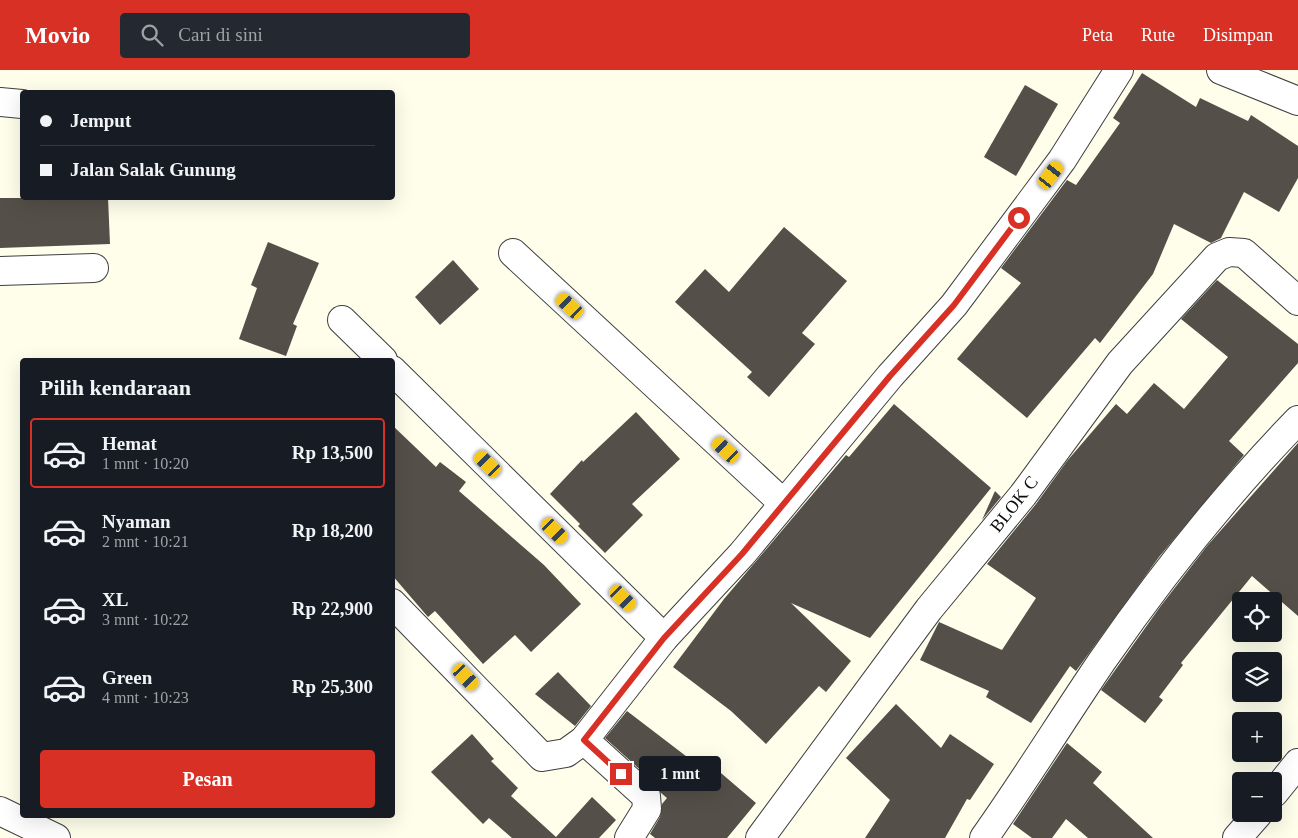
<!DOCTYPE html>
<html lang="id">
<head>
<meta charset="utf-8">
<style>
  :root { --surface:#171b24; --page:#242831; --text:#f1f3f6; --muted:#9ea1a6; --line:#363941; --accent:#d93025 }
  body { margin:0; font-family:Georgia,serif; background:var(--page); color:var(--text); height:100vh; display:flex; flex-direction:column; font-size:19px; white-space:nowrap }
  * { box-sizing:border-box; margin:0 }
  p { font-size:16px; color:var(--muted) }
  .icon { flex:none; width:28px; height:28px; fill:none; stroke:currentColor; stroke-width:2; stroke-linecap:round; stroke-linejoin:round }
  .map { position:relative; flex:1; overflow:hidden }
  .side { position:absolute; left:20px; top:288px; width:375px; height:460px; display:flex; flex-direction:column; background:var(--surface); border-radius:5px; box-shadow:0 5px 20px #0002 }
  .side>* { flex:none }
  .guide { position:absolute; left:20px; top:20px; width:375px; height:110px; border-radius:5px; box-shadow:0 5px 20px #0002; display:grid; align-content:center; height:110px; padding:0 20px; background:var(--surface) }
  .fabs { position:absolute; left:1232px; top:522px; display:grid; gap:10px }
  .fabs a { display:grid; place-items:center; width:50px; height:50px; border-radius:5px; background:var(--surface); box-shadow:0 5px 20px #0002; font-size:25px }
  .end { position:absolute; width:22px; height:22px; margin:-11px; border:6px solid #d93025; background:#fff; box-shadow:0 0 0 2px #fff }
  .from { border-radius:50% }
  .bubble { position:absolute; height:35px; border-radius:5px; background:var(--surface); box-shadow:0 5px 20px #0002; font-size:16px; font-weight:600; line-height:35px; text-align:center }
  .car { position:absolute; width:15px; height:30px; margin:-15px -8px; border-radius:6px; box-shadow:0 0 4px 1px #0007; background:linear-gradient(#f5c518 24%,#345 0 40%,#f5c518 0 76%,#345 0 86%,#f5c518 0) }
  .guide b { display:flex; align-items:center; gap:18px; height:48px; font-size:19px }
  .guide b+b { border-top:1px solid var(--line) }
  .guide i { width:12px; height:12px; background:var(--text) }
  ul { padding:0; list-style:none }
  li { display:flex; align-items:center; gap:15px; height:70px; margin:0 10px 8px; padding:0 10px; border:2px solid transparent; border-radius:5px }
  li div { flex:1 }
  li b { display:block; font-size:19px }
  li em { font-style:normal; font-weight:600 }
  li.current { border-color:var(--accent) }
  li>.icon { width:45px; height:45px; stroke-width:1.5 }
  h2 { padding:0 20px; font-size:22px; line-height:60px }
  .cta { display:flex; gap:10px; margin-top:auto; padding:10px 20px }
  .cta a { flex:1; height:58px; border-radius:5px; background:var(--accent); color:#fff; font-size:20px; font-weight:600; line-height:58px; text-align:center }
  header { display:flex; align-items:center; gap:30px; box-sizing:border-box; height:70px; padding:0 25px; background:var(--accent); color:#fff }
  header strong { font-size:24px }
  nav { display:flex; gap:28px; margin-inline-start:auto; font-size:18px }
  .search { width:350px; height:45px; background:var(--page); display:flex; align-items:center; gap:12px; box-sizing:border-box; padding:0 18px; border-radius:5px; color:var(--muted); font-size:19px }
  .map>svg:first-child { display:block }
  .building { fill:#544f48 }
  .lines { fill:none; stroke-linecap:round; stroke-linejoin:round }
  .minor-casing { stroke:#3f3f3f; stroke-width:30 }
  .minor { stroke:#fff; stroke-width:28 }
  .route { stroke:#d93025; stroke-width:6 }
  .labels { text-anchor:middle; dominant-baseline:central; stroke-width:5; stroke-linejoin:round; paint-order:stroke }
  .street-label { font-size:18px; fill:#0c0c0c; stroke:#fff }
</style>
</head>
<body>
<header>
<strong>Movio</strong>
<div class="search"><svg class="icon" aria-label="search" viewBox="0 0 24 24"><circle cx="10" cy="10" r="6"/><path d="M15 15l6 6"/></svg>Cari di sini</div>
<nav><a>Peta</a><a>Rute</a><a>Disimpan</a></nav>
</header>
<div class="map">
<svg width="1298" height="768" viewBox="0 0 1298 768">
  <rect width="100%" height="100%" fill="#fefeeb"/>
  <g class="building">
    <path d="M1142 3 1196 37 1200 28 1248 51 1251 45 1298 76V108L1279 142 1244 122 1221 168 1211 173 1174 154 1153 204 1100 273 1095 268 1027 348 957 289 1021 213 1001 198 1067 110 1076 115 1120 53 1113 48Z"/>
    <path d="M1025 15 1058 34 1016 106 984 87Z"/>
    <path d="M0 128H108L110 174 0 178Z"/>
    <path d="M784 157 847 211 802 263 815 274 769 327 747 307 752 302 675 232 705 199 729 222Z"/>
    <path d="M268 172 319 193 293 254 297 256 286 286 239 269 257 218 251 215Z"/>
    <path d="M453 190 479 219 440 255 415 227Z"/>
    <path d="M1217 210 1298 274V293L1229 371 1244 385 1159 487 1076 601 1070 596 1031 653 986 627 989 621 920 590 939 552 1002 580 1036 528 987 494 1036 434 1067 391 1116 334 1127 344 1154 313 1184 339 1228 287 1181 249Z"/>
    <path d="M894 334 991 418 870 568 791 533 851 591 826 622 819 616 766 674 731 641 673 597 724 529 846 385 849 387Z"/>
    <path d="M636 342 680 389 632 434 643 445 605 483 578 456 580 454 550 424 582 390 583 392Z"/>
    <path d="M392 355 436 397 440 392 466 412 459 421 544 495 581 534 531 582 515 565 483 594 435 541 428 547 392 505Z"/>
    <path d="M1298 373V546L1252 506 1181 593 1183 595 1159 627 1163 630 1145 653 1101 620 1160 537 1207 476Z"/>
    <path d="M995 421 1001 427 982 450Z"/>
    <path d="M558 602 591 636 575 656 535 624Z"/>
    <path d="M896 634 941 678 950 664 994 694 970 730 967 729 945 768H865L890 730 846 688Z"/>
    <path d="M627 641 695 693 701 686 756 733 727 768H655L650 764 660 747 662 734 667 728 660 722 656 714 605 668Z"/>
    <path d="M472 664 494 689 491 691 518 718 511 726 556 767 592 727 616 750 599 768H512L489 748 483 754 431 702Z"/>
    <path d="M1067 673 1102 702 1093 713 1153 768H1088L1066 749 1052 768H1032L1013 754Z"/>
  </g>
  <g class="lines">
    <g class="minor-casing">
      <g id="minor">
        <path d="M1221 0 1298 31"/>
        <path d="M0 32 22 34"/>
        <path d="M513 183 783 433"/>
        <path d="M0 201 94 198"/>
        <path d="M342 250 383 290"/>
        <path d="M392 300 664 568"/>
        <path d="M392 533 542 687 566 683 584 670 664 568 742 484 890 306 954 235 1062 90 1119 0"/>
        <path d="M584 670 646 726 647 739 629 768"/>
        <path d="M1274 723 1298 693"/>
        <path d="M0 741 56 768"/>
        <path d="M760 768 929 539 1023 425 1120 293 1217 187 1229 182 1244 183 1298 231"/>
        <path d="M984 768C1025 710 1062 650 1102 591 1161 506 1226 424 1298 350"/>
        <path d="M1237 768 1258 744"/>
      </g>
    </g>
    <use href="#minor" class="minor"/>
  </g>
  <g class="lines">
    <path class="route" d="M621 704 584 670 664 568 742 484 890 306 954 235 1019 148"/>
  </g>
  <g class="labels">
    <g class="street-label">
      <text transform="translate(1014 434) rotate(-52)">BLOK C</text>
    </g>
  </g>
</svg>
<div class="fabs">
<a><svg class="icon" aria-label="locate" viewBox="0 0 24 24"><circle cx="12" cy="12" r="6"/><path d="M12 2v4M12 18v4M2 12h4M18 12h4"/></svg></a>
<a><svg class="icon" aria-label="layers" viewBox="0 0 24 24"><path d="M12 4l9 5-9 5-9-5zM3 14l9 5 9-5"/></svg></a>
<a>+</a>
<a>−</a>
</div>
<i class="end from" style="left:1019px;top:148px"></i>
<i class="end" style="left:621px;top:704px"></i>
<div class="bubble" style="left:639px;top:686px;width:82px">1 mnt</div>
<i class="car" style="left:1051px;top:105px;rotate:37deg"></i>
<i class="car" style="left:570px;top:236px;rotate:313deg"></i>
<i class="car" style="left:726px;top:380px;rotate:313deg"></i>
<i class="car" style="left:488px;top:394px;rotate:315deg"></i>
<i class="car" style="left:555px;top:461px;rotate:134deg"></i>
<i class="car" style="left:623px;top:528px;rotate:135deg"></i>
<i class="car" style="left:466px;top:607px;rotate:137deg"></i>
<div class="guide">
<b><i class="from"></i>Jemput</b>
<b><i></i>Jalan Salak Gunung</b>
</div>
<section class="side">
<h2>Pilih kendaraan</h2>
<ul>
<li class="current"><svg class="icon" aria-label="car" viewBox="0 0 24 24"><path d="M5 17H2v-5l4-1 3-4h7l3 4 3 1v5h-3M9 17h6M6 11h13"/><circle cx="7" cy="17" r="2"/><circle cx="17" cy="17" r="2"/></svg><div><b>Hemat</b><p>1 mnt · 10:20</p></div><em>Rp 13,500</em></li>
<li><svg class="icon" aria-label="car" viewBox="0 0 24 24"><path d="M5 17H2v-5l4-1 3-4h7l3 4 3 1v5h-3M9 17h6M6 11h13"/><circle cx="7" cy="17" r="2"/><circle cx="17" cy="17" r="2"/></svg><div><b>Nyaman</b><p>2 mnt · 10:21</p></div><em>Rp 18,200</em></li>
<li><svg class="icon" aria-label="car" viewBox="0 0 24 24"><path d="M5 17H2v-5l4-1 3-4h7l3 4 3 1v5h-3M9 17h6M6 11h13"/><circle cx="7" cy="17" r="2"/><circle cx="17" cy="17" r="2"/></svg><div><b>XL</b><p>3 mnt · 10:22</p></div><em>Rp 22,900</em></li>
<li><svg class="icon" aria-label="car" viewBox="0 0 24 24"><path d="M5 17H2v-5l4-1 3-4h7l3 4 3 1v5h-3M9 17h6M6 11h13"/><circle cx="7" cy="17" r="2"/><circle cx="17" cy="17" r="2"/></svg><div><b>Green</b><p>4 mnt · 10:23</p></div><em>Rp 25,300</em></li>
</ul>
<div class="cta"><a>Pesan</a></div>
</section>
</div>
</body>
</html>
